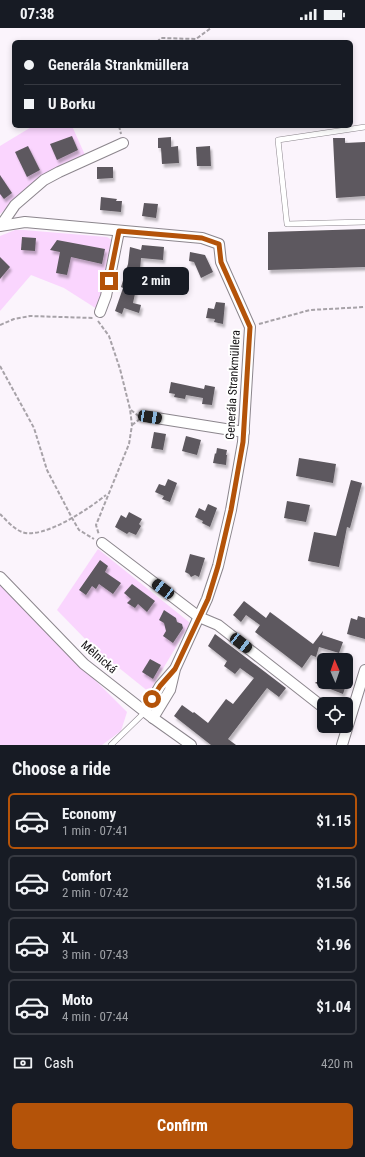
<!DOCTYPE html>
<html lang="en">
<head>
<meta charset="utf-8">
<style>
  :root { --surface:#171b24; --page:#20242c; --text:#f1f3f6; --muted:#9ea1a6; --line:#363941; --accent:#b45309 }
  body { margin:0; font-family:"Roboto Condensed",sans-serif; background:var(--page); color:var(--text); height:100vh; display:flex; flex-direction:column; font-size:15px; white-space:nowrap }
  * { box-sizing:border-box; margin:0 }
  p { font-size:13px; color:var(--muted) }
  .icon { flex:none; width:22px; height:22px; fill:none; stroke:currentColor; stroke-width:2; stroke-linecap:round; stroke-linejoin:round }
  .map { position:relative; height:717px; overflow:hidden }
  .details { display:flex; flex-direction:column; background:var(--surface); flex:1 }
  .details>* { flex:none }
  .hud { position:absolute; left:12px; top:12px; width:341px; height:88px; border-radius:6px; box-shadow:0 2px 6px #0003; display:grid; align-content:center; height:88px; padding:0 12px; background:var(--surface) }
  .needle { width:26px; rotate:358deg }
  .buttons { position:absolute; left:317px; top:625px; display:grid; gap:8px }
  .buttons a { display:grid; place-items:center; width:36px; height:36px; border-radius:6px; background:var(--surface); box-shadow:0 2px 6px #0003; font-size:20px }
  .end { position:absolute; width:18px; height:18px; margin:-9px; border:5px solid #b45309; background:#fff; box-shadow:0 0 0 2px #fff }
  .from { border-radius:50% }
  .bubble { position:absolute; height:28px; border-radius:6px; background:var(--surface); box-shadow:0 2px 6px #0003; font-size:13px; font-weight:700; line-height:28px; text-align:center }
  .car { position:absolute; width:12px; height:24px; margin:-12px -6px; border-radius:5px; box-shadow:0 0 3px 1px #0007; background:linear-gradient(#222 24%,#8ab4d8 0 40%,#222 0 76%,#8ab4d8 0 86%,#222 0) }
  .hud b { display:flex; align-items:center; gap:14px; height:38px; font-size:15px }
  .hud b+b { border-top:1px solid var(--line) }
  .hud i { width:10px; height:10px; background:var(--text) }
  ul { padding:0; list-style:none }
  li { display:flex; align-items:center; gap:12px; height:56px; margin:0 8px 6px; padding:0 4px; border:2px solid var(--line); border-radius:6px }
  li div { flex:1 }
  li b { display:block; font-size:15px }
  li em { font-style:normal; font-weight:700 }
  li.on { border-color:var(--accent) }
  li>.icon { width:36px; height:36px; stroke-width:1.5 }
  h2 { padding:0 12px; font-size:18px; line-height:48px }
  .pay { display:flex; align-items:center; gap:10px; height:44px; padding:0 12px; font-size:15px }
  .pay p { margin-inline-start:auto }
  .action { display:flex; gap:8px; margin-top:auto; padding:8px 12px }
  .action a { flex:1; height:46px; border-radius:6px; background:var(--accent); color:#fff; font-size:16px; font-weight:700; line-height:46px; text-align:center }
  .status { display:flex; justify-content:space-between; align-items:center; height:28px; padding:0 20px; background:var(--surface); direction:ltr }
  .status svg { height:11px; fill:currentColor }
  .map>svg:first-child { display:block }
  .green { fill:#fad5fe }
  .building { fill:#5d585e; filter:url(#shadow) }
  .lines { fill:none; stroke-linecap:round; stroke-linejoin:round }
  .lane-casing { stroke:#8c868d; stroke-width:6 }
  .street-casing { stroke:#8c868d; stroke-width:12 }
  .path { stroke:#a7a2a8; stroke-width:2; stroke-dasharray:4 2; stroke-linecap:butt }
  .lane { stroke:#fff; stroke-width:5 }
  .street { stroke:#fff; stroke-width:10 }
  .route { stroke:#b45309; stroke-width:5 }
  .labels { text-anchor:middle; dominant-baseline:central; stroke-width:4; stroke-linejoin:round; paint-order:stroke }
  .street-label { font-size:12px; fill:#161416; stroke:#fff }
</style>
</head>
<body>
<div class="status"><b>07:38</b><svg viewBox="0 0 49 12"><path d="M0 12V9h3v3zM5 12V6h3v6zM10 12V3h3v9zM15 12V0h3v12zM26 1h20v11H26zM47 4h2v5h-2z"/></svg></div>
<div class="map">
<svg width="365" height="717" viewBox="0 0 365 717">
  <defs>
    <filter id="shadow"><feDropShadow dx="2" dy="3.5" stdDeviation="1" flood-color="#0004"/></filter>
  </defs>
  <rect width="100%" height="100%" fill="#fbf4fc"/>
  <g class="green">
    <path d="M33 98H72L85 127 34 155 0 186V118Z"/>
    <path d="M15 202H24L107 209 112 212 113 216 103 265 97 281 64 260 31 247 0 283V208Z"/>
    <path d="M98 521 189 594 188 599 149 664 93 619 57 582Z"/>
    <path d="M0 557 127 684 121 703 102 717H0Z"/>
  </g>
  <g class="building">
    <path d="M72 108 78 122 57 132 50 116Z"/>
    <path d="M171 109V119L178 118 179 135 162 136 161 120H158V110Z"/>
    <path d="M333 110H345V115L365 114V168L336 170Z"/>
    <path d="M28 118 40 142 27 149 15 124Z"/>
    <path d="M210 118 211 138H197L196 119Z"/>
    <path d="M97 139H113V150L97 151Z"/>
    <path d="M0 147 12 165 4 171 0 166Z"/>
    <path d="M101 169 117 171 116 173H122L121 184 100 182Z"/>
    <path d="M144 175 158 176 156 190 142 188Z"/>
    <path d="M365 201V239L268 242V204Z"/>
    <path d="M22 209 36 210 35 223 21 222Z"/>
    <path d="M57 212 105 221 102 236 71 229 67 247 56 245 60 224 50 222Z"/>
    <path d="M142 217 164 219 163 232 141 230 140 242 133 275 141 277 139 285 124 280 122 286 115 283 123 260 121 259 128 236 130 219 141 222Z"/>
    <path d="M190 224 205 227 213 244 201 250 194 234 189 233Z"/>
    <path d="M0 229 10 239 0 251Z"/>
    <path d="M216 274 225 275 223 296 214 294 215 291 206 290 208 280 214 281Z"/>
    <path d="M171 354 204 361 205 357 215 359 212 377 202 376 203 370 186 367 185 371 174 369 175 366 169 365Z"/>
    <path d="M154 404 166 406 163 422 151 420Z"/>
    <path d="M186 408 201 412 197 427 182 423Z"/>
    <path d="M217 420 227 422 226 427H227L226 437 213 435 215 425 216 426Z"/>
    <path d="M299 430 336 436 333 455 296 448Z"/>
    <path d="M168 451 177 455 170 474 162 471 164 468 155 464 159 456 165 458Z"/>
    <path d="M351 452 362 455 350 500 347 499 339 539 308 533 314 504 336 508Z"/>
    <path d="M287 473 310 477 306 494 284 490Z"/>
    <path d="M208 476 217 480 210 499 202 495 203 493 195 489 199 480 205 483Z"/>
    <path d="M129 484 142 491 139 496 141 498 136 507 129 504 127 506 115 499 121 487 126 490Z"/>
    <path d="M190 526 205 530 199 549 195 547 191 549 189 546 185 544Z"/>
    <path d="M100 532 108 538 105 544 121 555 113 566 99 556 96 561 92 558 86 567 79 562Z"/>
    <path d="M132 556 155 573 147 584 138 576 135 580 127 575 131 571 124 565Z"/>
    <path d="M244 573 266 590 270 584 313 616 323 603 322 607 343 614 339 625 319 619 316 629 311 627 302 640 255 604 260 597 246 587 241 594 233 587Z"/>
    <path d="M164 582 176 590 177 594 182 596 183 600 173 615 163 608 166 603 164 595 159 592Z"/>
    <path d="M358 588 365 590V611L347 606 351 590 357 592Z"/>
    <path d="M215 606 286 660 279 669 267 660 228 711 236 717H211L174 688 182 677 193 685 194 684 208 695 226 671 233 676 254 650 240 640 235 646 224 638 227 633 208 618Z"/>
    <path d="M150 631 161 637 153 651 142 644Z"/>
    <path d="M316 654H347L343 666 315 655Z"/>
  </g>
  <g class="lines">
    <g class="lane-casing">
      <g id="lane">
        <path d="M365 99 278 112 287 196 365 194"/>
        <path d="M111 717 145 684"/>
      </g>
    </g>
    <g class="street-casing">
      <g id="street">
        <path d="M2 196 15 177 44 152 59 144 123 115"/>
        <path d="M0 198 25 194 202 210 219 216 221 234 250 299 243 414 231 482 218 538 207 571 175 641 170 662 153 690"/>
        <path d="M100 284 106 268 119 203"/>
        <path d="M150 389 244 404"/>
        <path d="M102 515 199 589 218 597 324 680"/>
        <path d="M0 549 84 636 153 690 191 717"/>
        <path d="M145 684 160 658 174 642"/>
        <path d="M342 717 365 642"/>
      </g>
    </g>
    <g class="path">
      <path d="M157 14 161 10 196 11 211 0"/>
      <path d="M119 98 121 106"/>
      <path d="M98 293 109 308 120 341 130 381 132 397 129 416 96 497 99 507"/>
      <path d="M259 296 310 282 365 279"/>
      <path d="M0 297 14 291 30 288 93 290"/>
      <path d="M0 338 34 400 47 442 72 490 79 502 94 511"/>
      <path d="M131 382 141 390"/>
      <path d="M132 397 140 391"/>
      <path d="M0 486C6 492 14 501 22 504 43 512 90 480 106 467"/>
    </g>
    <use href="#lane" class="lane"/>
    <use href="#street" class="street"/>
  </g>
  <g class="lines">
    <path class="route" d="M109 253 119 203 202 210 219 216 221 234 250 299 243 414 231 482 218 538 208 571 175 641 160 658 152 671"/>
  </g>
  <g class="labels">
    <g class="street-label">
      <text transform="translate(233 357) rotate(-87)">Generála Strankmüllera</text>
      <text transform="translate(99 629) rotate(41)">Mělnická</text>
    </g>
  </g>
</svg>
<div class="buttons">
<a><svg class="needle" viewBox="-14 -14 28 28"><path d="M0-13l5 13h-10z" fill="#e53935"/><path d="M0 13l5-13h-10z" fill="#9ea1a6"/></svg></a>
<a><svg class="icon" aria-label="locate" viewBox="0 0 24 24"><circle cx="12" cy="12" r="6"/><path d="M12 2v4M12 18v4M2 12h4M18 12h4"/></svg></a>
</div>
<i class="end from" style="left:152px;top:671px"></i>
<i class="end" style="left:109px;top:253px"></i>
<div class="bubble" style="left:123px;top:239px;width:66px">2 min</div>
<i class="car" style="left:150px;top:389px;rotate:99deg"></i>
<i class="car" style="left:163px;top:561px;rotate:307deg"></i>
<i class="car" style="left:241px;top:615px;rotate:128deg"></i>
<div class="hud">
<b><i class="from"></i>Generála Strankmüllera</b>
<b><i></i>U Borku</b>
</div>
</div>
<section class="details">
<h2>Choose a ride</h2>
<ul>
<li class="on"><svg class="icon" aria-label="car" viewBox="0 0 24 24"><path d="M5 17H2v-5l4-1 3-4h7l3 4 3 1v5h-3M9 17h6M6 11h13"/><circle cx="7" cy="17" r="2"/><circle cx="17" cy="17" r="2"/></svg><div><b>Economy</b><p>1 min · 07:41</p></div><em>$1.15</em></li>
<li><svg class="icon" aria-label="car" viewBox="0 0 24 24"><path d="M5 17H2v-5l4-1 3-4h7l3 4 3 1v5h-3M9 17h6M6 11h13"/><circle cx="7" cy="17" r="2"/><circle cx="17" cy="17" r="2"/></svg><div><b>Comfort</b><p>2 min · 07:42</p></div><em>$1.56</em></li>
<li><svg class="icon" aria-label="car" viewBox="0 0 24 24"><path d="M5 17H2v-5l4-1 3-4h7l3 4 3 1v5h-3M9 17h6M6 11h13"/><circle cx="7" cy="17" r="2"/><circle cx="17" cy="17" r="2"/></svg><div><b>XL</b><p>3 min · 07:43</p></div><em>$1.96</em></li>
<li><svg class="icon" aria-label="car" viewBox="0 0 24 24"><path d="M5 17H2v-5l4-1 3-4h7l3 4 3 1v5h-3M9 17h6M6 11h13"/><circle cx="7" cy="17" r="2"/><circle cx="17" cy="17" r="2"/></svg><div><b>Moto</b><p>4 min · 07:44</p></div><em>$1.04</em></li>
</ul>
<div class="pay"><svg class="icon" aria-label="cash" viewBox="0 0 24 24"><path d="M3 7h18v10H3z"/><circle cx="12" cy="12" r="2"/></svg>Cash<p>420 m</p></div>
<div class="action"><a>Confirm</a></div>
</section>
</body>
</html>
